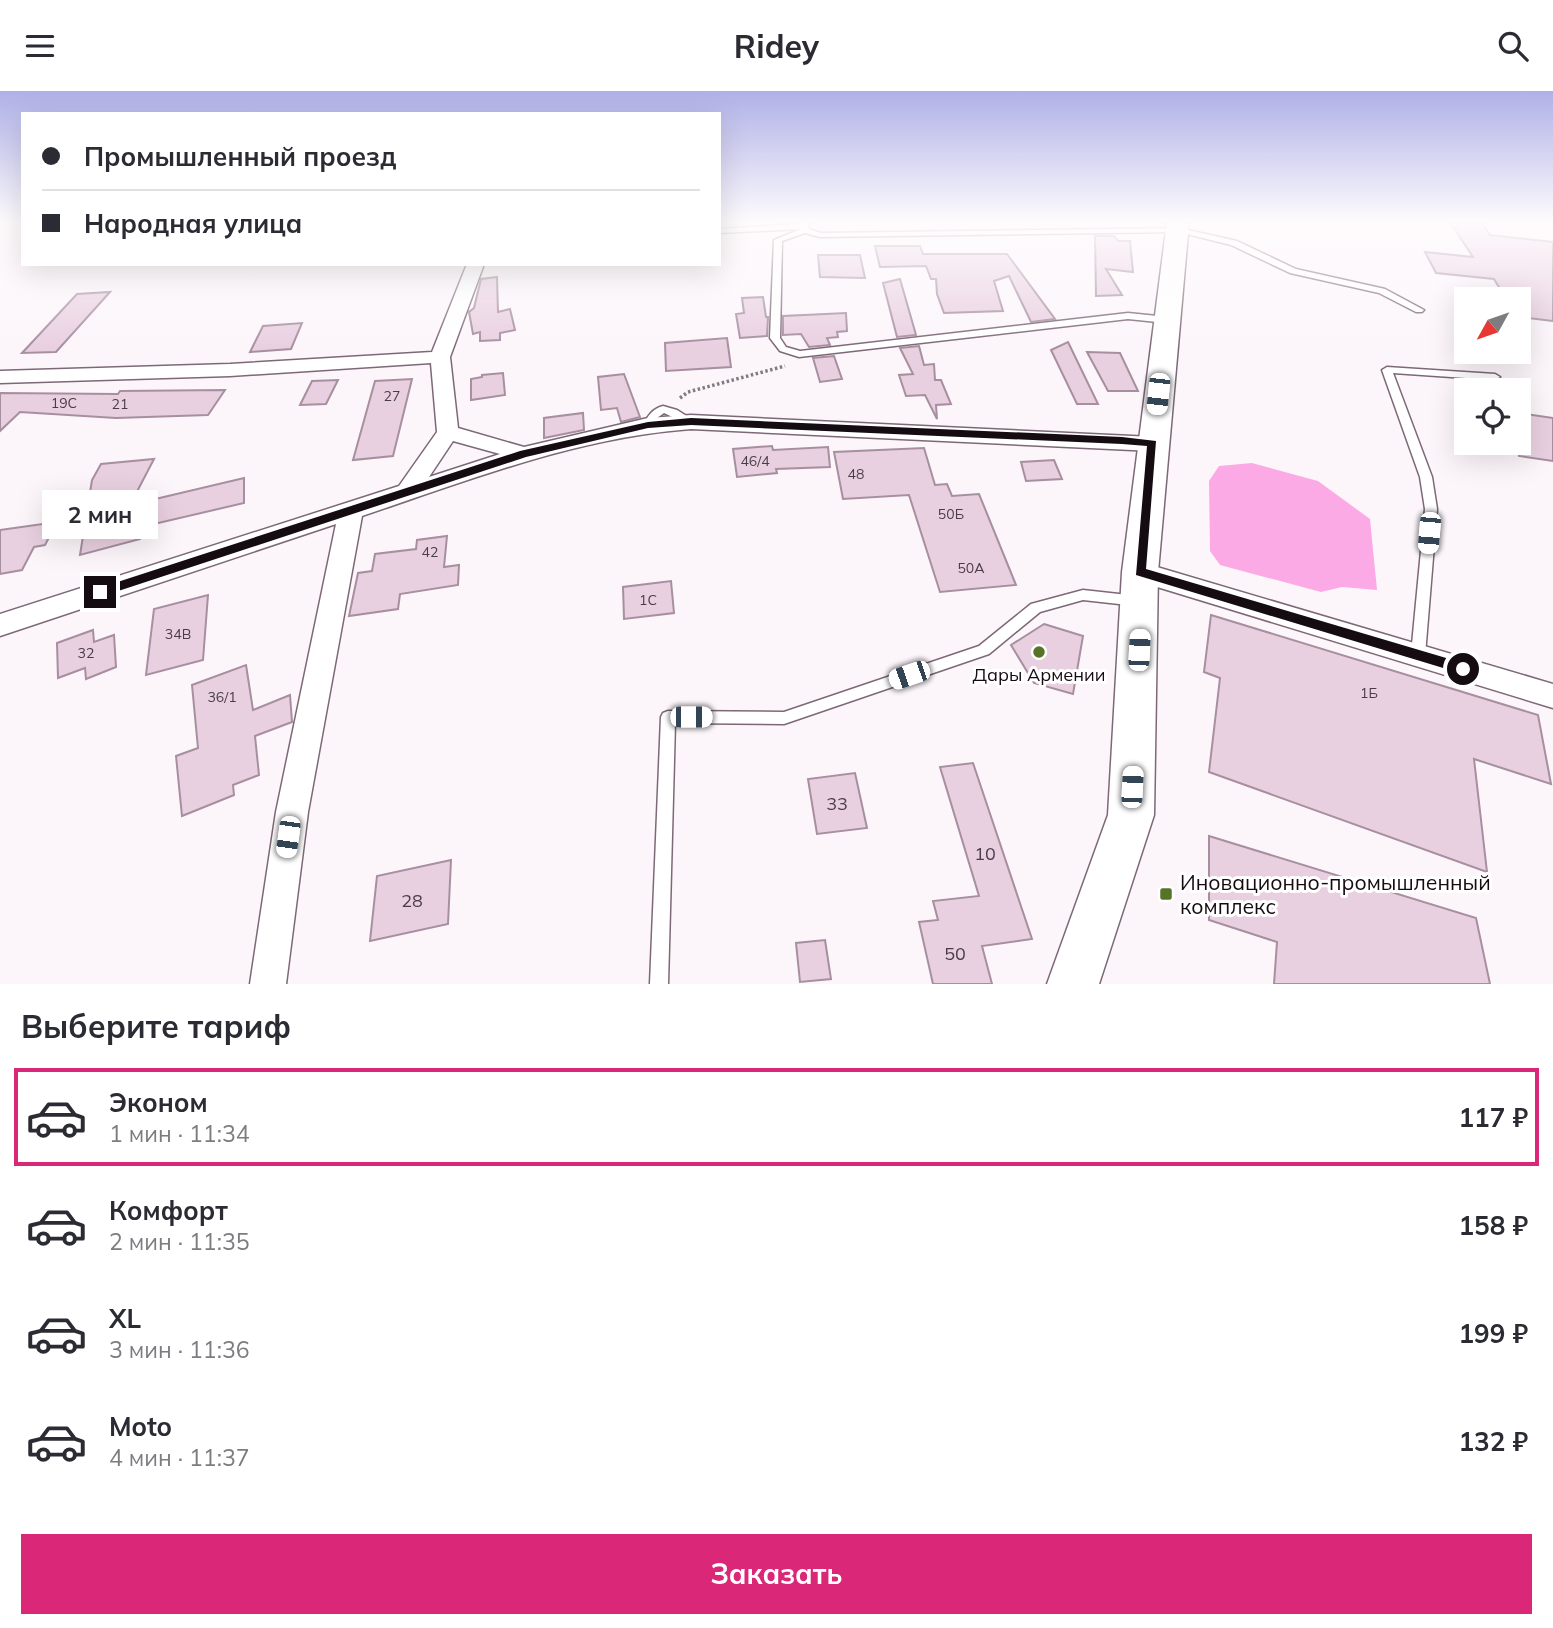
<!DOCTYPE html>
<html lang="ru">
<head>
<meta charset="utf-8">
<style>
  :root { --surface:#fff; --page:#f2f2f3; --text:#2b2b33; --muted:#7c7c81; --line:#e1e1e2; --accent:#db2777 }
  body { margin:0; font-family:Mulish,sans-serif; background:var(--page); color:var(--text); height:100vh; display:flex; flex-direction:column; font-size:26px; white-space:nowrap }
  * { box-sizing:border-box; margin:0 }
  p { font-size:23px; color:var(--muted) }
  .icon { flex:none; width:38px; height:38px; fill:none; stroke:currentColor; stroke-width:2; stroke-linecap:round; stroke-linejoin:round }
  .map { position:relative; height:893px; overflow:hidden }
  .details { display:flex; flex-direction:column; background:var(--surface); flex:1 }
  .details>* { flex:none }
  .top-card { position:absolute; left:21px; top:21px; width:700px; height:154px; border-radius:0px; box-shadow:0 7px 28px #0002; display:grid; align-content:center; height:154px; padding:0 21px; background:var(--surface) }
  .needle { width:46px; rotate:230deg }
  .buttons { position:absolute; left:1454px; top:196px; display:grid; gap:14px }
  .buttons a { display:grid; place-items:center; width:77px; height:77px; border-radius:0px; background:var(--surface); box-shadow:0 7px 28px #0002; font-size:35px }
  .end { position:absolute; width:32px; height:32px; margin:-16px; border:9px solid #150c12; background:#fff; box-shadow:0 0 0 4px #fff }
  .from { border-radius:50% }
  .bubble { position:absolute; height:49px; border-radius:0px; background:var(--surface); box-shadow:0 7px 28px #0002; font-size:23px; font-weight:700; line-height:49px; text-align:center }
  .car { position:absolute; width:21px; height:42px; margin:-21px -10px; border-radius:9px; box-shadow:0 0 5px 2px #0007; background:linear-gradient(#fff 24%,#345 0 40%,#fff 0 76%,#345 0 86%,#fff 0) }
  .top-card b { display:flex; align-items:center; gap:24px; height:66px; font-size:26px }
  .top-card b+b { border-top:2px solid var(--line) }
  .top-card i { width:18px; height:18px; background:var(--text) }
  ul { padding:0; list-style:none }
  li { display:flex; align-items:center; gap:21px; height:98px; margin:0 14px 10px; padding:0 7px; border:4px solid transparent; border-radius:0px }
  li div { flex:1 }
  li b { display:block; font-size:26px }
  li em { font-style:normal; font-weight:700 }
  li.current { border-color:var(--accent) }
  li>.icon { width:63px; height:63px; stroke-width:1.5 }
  h2 { padding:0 21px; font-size:32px; line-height:84px }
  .cta { display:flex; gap:14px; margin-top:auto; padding:14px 21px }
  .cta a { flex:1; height:80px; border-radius:0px; background:var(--accent); color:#fff; font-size:28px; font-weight:700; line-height:80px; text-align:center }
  header { display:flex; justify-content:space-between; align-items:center; height:91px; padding:0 21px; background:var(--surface); font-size:32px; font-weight:700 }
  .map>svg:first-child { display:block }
  .water { fill:#fbaae5 }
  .building { fill:#e9d0e1; stroke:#a78fa0; stroke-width:2 }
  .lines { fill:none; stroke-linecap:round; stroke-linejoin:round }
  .lane-casing { stroke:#7e6877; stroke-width:3 }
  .street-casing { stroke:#7e6877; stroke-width:3 }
  .secondary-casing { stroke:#7e6877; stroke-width:3 }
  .path { stroke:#837b80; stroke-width:3.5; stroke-dasharray:2.5 2.5; stroke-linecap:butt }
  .lane { fill:#fff; fill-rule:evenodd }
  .street { fill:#fff; fill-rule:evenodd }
  .secondary { fill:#fff; fill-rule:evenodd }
  .route { fill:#150c12 }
  .poi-dot { fill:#577327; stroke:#fff; stroke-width:2.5 }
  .labels { text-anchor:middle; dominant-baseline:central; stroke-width:6; stroke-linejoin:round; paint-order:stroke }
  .number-label { font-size:14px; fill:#4a3d46 }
  .poi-label { font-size:18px; fill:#150c12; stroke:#fff }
  .near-number-label { font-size:18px; fill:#4a3d46 }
  .near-poi-label { font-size:21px; fill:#150c12; stroke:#fff; text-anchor:start }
</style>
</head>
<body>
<header><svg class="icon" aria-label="menu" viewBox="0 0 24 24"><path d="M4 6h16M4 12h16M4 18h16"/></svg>Ridey<svg class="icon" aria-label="search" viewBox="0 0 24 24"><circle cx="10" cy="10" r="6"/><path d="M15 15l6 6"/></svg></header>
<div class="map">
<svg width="1553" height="893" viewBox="0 0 1553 893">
  <rect width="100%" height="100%" fill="#fcf6fa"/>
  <path class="water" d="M1252 372 1318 390 1370 428 1377 499 1342 496 1321 501 1220 474 1210 460 1209 390 1219 375Z"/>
  <g class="building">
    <path d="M1450 131H1481L1490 144 1553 151V230L1519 226V208H1506L1494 188 1436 182 1425 161 1473 166Z"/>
    <path d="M1095 145H1114L1118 150H1130L1133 181 1106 178 1122 204 1096 205Z"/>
    <path d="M875 155H920L923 163H1007L1055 228 1031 231 1009 185 994 190 1003 220 944 222 937 203 936 188H931L926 175 880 176Z"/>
    <path d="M818 164H860L865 187 820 186Z"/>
    <path d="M497 186 498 221 510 218 515 239 500 242V249L480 250V241L473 243 469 221 474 217 481 188Z"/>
    <path d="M900 188 916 244 897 246 883 192Z"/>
    <path d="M110 201 56 261 22 262 77 203Z"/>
    <path d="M763 206 766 226H768L767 245 740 247 736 223 744 222 742 207Z"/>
    <path d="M846 222 847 240 837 241 838 246 827 247 830 254 809 256 801 243 783 244V225Z"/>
    <path d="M302 232 291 258 250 261 263 235Z"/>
    <path d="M727 247 731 276 666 280 665 252Z"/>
    <path d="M1068 251 1098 313H1077L1051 259Z"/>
    <path d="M919 255 924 274 934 273 935 289H941L951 313 936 314 937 328 925 304 906 305 899 284 913 283 900 257Z"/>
    <path d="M1087 261 1120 262 1138 300H1108Z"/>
    <path d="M834 265 842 288 820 291 813 267Z"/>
    <path d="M503 282 505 304 471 309V288L482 286V284Z"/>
    <path d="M624 283 640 326 621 331 617 317 601 319 598 286Z"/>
    <path d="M412 288 393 365 353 369 375 290Z"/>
    <path d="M338 289 326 313 300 314 312 290Z"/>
    <path d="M225 299 208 324 116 327 20 321 0 340V302L118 303 120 300Z"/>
    <path d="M583 322 584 339 544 347V327Z"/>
    <path d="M1519 322 1553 327V370L1519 365Z"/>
    <path d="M772 355 773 359 828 356 830 376 776 378 777 382 737 386 733 358Z"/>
    <path d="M924 357 935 394 947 393 952 405 979 403 1016 494 940 501 909 404 843 408 834 361Z"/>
    <path d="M154 368 130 414 244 387V412L141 436 140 448 80 464 92 389 101 373Z"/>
    <path d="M1054 369 1062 388 1026 390 1021 371Z"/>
    <path d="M57 431 45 454 34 456 22 479 0 483V439Z"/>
    <path d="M447 445 444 476 459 474 458 494 400 503 398 518 349 525 358 482 372 480 375 463 416 458 417 449Z"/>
    <path d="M671 490 674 522 624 528 623 496Z"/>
    <path d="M208 504 203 569 146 584 154 518Z"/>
    <path d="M1211 524 1538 624 1551 693 1474 668 1487 781 1209 681 1220 587 1204 581Z"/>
    <path d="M1044 533 1083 545 1073 603 1034 592 1011 554Z"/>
    <path d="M93 539 94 551 114 544 116 576 86 588 85 577 58 587 57 552Z"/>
    <path d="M246 574 253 619 290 604 292 631 255 645 259 684 233 694 234 704 182 725 176 665 198 657 192 594Z"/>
    <path d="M973 672 1032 848 982 855 992 893H933L919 831 938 829 933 810 979 805 940 676Z"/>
    <path d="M855 682 867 737 817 743 808 688Z"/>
    <path d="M1209 745 1476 827 1490 893H1274L1277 851 1209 829Z"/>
    <path d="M451 769 448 833 370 850 377 785Z"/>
    <path d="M825 849 831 888 800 891 796 852Z"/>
  </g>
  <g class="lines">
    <g class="lane-casing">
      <g id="lane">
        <path d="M800 131H808L809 138 821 142 1179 137 1237 150 1296 178 1385 198 1424 219 1422 221H1416L1379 202 1290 182 1231 154 1179 141 820 146 805 142 782 150 780 247 786 256 800 260 1128 222 1167 226 1172 229 1167 232 1128 228 799 266 780 260 770 247 774 149 801 138 719 142V138L800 133Z"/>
        <path d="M1387 276 1495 283 1500 286 1495 289 1393 282 1432 386 1437 418 1425 564 1423 568 1418 570 1413 568 1411 564 1425 418 1420 386 1382 279Z"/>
        <path d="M663 315 677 319 696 331 695 333H687L664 322 657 327 652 336H644L643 334C648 325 652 318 663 315Z"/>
        <path d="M1083 499 1137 505 1142 506 1144 510 1142 514 1137 515 1083 509 1040 521 989 563 784 633 675 632 668 893H650L661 626 663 622 668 620 784 621 979 555 1031 513Z"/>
      </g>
    </g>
    <g class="street-casing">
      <g id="street">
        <path d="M467 173H484L450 266 458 337 524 356 648 327 691 324 1153 346 1161 348 1164 353 1161 358 1153 360 691 338C578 346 469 389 362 425L308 721 286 893H250L276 721 336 433 0 545V523L399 395 437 341 431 272 230 285 0 292V280L230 273 432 261ZM453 350 500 363 429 386Z"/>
        <path d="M1140 471 1553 593V617L1131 488 1127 481 1131 474Z"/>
      </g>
    </g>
    <g class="secondary-casing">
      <path id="secondary" d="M1167 131H1189L1158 481 1154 724 1099 893H1047L1108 724 1122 481Z"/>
    </g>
    <path class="path" d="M680 307 688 301 785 275"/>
    <use href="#lane" class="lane"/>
    <use href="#street" class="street"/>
    <use href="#secondary" class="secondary"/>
  </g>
  <linearGradient id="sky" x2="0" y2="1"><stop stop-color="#afb0e7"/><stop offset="0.51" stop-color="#fefbfd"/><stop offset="1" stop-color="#fefbfd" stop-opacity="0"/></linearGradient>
  <rect width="1553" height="256" fill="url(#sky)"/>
  <path class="route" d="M691 327 1122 346 1156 350 1146 478 1463 572 1470 578 1463 583 1136 484 1147 355 1122 353 691 334 648 337 526 366 100 506 94 501 96 498 520 360 648 331Z"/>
  <g class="poi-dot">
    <circle cx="1039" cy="561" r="7"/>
    <rect x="1159" y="796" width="14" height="14" rx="3.5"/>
  </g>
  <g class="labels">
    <g class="number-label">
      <text x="392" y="305">27</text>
      <text x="64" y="312">19С</text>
      <text x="120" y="313">21</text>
      <text x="755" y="370">46/4</text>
      <text x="856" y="383">48</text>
      <text x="951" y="423">50Б</text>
      <text x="430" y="461">42</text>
      <text x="971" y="477">50А</text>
      <text x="648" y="509">1С</text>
      <text x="178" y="543">34В</text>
      <text x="86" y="562">32</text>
      <text x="1369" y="602">1Б</text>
      <text x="222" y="606">36/1</text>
    </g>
    <g class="poi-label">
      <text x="1039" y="583">Дары Армении</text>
    </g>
    <g class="near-number-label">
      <text x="837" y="712">33</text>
      <text x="985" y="762">10</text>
      <text x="412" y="809">28</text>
      <text x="955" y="862">50</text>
    </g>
    <g class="near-poi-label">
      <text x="1180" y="791">Иновационно-промышленный<tspan x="1180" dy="24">комплекс</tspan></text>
    </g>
  </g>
</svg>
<div class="buttons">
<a><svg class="needle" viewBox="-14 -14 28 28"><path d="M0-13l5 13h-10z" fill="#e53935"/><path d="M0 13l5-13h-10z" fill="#7c7c81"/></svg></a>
<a><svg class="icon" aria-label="locate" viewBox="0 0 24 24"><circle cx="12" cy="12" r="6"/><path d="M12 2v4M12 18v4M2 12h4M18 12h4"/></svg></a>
</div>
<i class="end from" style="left:1463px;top:578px"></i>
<i class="end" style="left:100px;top:501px"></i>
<div class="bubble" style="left:42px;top:399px;width:116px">2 мин</div>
<i class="car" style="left:1158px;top:303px;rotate:186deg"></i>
<i class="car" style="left:1429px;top:442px;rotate:185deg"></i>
<i class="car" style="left:1139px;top:559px;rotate:3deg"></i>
<i class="car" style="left:909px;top:584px;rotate:251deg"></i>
<i class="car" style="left:691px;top:626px;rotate:90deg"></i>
<i class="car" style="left:1132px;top:696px;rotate:3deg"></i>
<i class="car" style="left:288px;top:746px;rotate:188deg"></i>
<div class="top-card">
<b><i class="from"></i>Промышленный проезд</b>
<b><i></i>Народная улица</b>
</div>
</div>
<section class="details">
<h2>Выберите тариф</h2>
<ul>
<li class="current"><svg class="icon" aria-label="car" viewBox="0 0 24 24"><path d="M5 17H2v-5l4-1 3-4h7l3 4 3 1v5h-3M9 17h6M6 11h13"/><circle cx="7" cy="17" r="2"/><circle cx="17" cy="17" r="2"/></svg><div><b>Эконом</b><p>1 мин · 11:34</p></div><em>117 ₽</em></li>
<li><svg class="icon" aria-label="car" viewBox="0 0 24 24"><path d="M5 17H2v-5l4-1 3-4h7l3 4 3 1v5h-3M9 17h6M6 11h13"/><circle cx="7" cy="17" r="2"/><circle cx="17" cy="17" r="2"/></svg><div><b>Комфорт</b><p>2 мин · 11:35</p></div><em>158 ₽</em></li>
<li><svg class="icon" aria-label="car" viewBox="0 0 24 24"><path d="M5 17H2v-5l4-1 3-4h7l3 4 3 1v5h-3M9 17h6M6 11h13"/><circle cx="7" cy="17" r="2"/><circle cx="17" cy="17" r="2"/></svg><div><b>XL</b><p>3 мин · 11:36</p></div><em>199 ₽</em></li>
<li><svg class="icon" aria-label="car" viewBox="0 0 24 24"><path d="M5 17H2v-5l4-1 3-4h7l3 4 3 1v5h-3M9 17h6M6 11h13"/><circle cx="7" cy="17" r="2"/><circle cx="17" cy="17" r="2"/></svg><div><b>Moto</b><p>4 мин · 11:37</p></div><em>132 ₽</em></li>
</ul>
<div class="cta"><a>Заказать</a></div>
</section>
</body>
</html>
